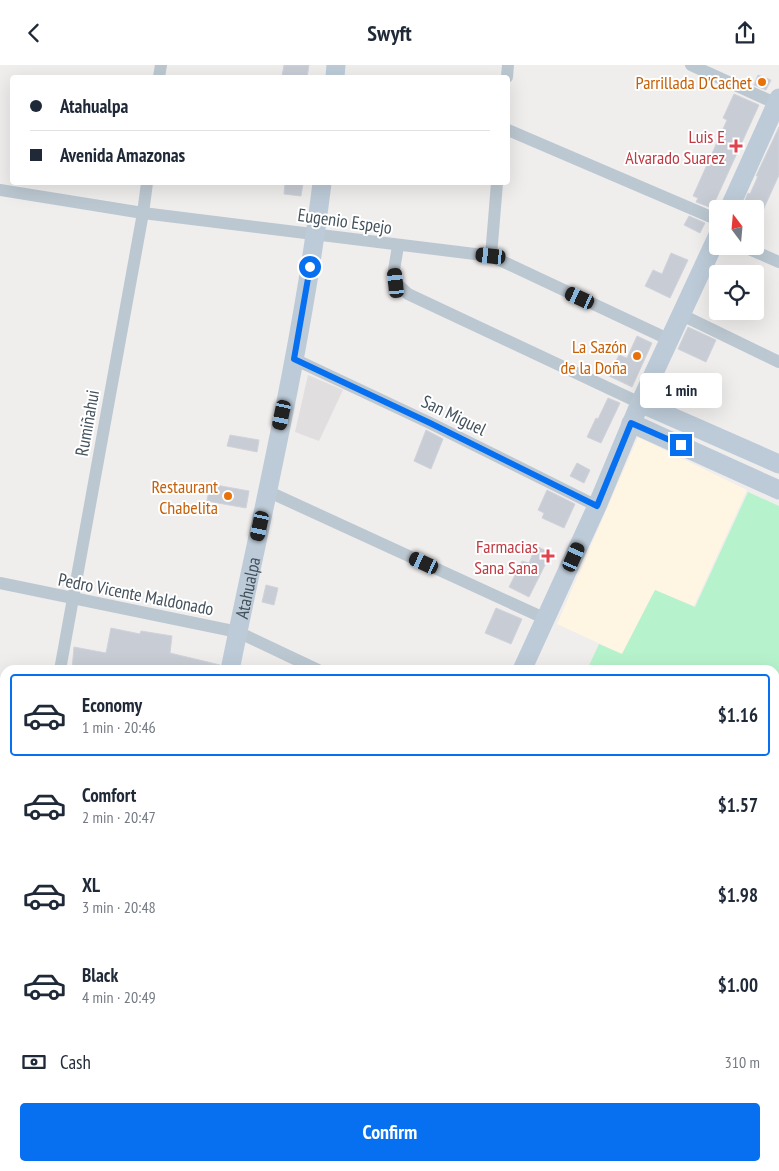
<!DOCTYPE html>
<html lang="en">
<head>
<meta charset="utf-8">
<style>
  :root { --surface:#fff; --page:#f2f2f3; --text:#1f2937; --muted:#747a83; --line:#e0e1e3; --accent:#0770f0 }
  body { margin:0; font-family:"PT Sans Narrow",sans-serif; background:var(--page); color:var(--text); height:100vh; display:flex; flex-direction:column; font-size:19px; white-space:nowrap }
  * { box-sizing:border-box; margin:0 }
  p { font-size:16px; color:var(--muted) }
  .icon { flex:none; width:28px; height:28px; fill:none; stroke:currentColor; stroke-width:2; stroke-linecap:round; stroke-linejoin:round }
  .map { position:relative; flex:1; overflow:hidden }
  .details { position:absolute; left:0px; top:600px; width:780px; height:506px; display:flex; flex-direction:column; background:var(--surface); border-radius:15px 15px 0 0; box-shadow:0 5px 20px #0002 }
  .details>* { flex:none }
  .banner { position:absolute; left:10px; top:10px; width:500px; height:110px; border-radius:5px; box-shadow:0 5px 20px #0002; display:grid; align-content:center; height:110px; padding:0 20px; background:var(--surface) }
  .needle { width:32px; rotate:344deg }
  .fabs { position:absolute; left:709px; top:135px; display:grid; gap:10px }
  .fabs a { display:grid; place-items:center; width:55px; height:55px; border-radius:5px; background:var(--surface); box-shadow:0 5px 20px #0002; font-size:25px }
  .end { position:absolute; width:22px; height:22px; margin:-11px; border:6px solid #0770f0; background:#fff; box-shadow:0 0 0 2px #fff }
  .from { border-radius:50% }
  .bubble { position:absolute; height:35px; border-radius:5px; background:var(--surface); box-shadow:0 5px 20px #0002; font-size:16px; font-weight:800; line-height:35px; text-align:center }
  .car { position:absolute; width:15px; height:30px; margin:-15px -8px; border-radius:6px; box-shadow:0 0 4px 1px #0007; background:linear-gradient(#222 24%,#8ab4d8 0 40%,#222 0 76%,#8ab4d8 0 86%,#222 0) }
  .banner b { display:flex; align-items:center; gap:18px; height:48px; font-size:19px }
  .banner b+b { border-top:1px solid var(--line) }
  .banner i { width:12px; height:12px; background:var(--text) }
  ul { padding:9px 0 0; list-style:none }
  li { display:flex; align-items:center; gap:15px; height:82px; margin:0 10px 8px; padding:0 10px; border:2px solid transparent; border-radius:5px }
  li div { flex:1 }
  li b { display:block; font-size:19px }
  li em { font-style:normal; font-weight:800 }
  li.on { border-color:var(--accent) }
  li>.icon { width:45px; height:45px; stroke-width:1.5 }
  .pay { display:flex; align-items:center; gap:12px; height:55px; padding:0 20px; font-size:19px }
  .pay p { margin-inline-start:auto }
  .cta { display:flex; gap:10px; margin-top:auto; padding:10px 20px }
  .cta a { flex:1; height:58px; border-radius:5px; background:var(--accent); color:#fff; font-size:20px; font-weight:800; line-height:58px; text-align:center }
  header { display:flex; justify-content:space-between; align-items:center; height:65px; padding:0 20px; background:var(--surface); font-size:22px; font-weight:800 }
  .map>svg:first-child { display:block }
  .commercial { fill:#fef5e3 }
  .education { fill:#e1dedf }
  .green { fill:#b6f3cc }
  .building { fill:#c8ccd4; stroke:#d0d3da }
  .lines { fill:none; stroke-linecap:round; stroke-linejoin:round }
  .street { stroke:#bcc8d1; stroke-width:12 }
  .secondary { stroke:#bdcbd8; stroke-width:19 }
  .route { stroke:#0770f0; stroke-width:6 }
  .food-dot { fill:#e8710a; stroke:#fff; stroke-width:2 }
  .health-dot { fill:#e0444e; stroke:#fff; stroke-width:2 }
  .labels { text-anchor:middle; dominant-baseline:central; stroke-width:4; stroke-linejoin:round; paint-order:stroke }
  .food-label { font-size:18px; fill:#c56008; stroke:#fff; text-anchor:end }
  .health-label { font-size:18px; fill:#be3a42; stroke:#fff; text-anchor:end }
  .street-label { font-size:18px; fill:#43515c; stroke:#fff }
</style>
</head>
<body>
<header><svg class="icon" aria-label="back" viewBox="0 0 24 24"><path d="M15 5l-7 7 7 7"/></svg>Swyft<svg class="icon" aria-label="share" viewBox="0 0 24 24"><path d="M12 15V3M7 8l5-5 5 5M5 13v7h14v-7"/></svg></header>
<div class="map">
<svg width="779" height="1106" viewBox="0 0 779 1106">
  <rect width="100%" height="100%" fill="#f0eded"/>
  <path class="commercial" d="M638 372 747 425 694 541 655 525 622 589 557 559Z"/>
  <path class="education" d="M308 310 343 325 319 376 295 367Z"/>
  <path class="green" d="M748 427 779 441V793L775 791V605H587L599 579 622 589 655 525 695 542Z"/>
  <g class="building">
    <path d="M284 0H309L307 12 282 11Z"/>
    <path d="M758 10 771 15 766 25 754 20Z"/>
    <path d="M734 29 759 40 712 143 696 137 698 133 693 131 727 55 723 53Z"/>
    <path d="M779 62V110L755 163V144H741L748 128 750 129 758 111H756Z"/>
    <path d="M285 118H303L301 131 284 129Z"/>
    <path d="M689 151 705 158 700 168 684 160Z"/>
    <path d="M671 188 688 195 670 233 645 221 653 205 662 209Z"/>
    <path d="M688 262 716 275 706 297 678 284Z"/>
    <path d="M637 271 652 278 632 322 609 311 619 290 627 293Z"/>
    <path d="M665 310 685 320 675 341 655 332Z"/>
    <path d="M608 333 620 338 601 378 587 372 596 353 598 354Z"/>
    <path d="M426 365 443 374 431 404 414 396Z"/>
    <path d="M230 370 259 375 257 387 227 381Z"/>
    <path d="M577 398 590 405 584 418 570 411Z"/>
    <path d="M210 419 249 426 246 443 207 436Z"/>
    <path d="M547 425 575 439 564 463 542 453 544 448 538 445Z"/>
    <path d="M536 481 551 488 529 532 509 522 522 496 529 498Z"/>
    <path d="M266 520 278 523 274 540 262 537Z"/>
    <path d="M496 543 522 554 511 579 485 568Z"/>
    <path d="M111 563 140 569 141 566 172 571 170 588 220 600 219 605H72L74 582 106 588Z"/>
  </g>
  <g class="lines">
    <g class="street">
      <path d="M691 0 777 39"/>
      <path d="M159 12 161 0"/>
      <path d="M507 12 508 0"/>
      <path d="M508 65 718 155"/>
      <path d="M0 125 143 148 491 191 670 275"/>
      <path d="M398 181 394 205 396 218 408 229 640 338"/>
      <path d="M742 181 779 197"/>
      <path d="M491 191 497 118"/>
      <path d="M682 250 779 297"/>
      <path d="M294 294 430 358 597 441"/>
      <path d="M267 426 546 554"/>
      <path d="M0 518 238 567 318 605"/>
      <path d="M60 605 143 148 147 118"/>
      <path d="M0 737 5 739"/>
      <path d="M775 803 779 804"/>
      <path d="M775 821 779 823"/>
      <path d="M0 869 5 857"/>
      <path d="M0 889 5 891"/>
      <path d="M0 1030 5 1032"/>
      <path d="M775 1051 779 1053"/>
      <path d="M152 1101 161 1106"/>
      <path d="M79 1106 81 1101"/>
    </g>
    <g class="secondary">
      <path d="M335 12 336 0"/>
      <path d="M729 144 779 33"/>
      <path d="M640 338 779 399"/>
      <path d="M631 358 779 425"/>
      <path id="s1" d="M230 605C263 443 302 282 322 118"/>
      <path d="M522 605 597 441 640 338 718 170"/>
      <path d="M287 1106 289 1101"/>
    </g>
  </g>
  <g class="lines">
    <path class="route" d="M310 202 294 294 430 358 597 441 631 358 681 380"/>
  </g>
  <g class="food-dot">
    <circle cx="762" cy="17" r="5"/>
    <circle cx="637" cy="291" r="5"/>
    <circle cx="228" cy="431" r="5"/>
  </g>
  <g class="health-dot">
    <path d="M733.5 73.5h5v5h5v5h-5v5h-5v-5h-5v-5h5z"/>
    <path d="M545.5 483.5h5v5h5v5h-5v5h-5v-5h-5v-5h5z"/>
  </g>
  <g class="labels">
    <g class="food-label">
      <text x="752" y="17">Parrillada D'Cachet</text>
      <text x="627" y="281">La Sazón<tspan x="627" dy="21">de la Doña</tspan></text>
      <text x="218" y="421">Restaurant<tspan x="218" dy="21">Chabelita</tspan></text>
    </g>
    <g class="health-label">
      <text x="725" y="71">Luis E<tspan x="725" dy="21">Alvarado Suarez</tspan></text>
      <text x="538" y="481">Farmacias<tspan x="538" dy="21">Sana Sana</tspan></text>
    </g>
    <g class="street-label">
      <text transform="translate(345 156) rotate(8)">Eugenio Espejo</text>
      <text transform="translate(454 350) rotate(26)">San Miguel</text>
      <text transform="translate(87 358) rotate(-80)">Rumiñahui</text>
      <text stroke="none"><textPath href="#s1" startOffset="84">Atahualpa</textPath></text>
      <text transform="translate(136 529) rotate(11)">Pedro Vicente Maldonado</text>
    </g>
  </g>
</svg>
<div class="fabs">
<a><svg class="needle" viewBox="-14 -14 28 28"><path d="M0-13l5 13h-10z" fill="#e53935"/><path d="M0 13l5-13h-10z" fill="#747a83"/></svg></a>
<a><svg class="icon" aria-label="locate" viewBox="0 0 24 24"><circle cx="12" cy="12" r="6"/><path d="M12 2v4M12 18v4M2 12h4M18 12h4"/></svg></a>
</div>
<i class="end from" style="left:310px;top:202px"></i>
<i class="end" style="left:681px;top:380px"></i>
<div class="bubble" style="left:640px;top:308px;width:82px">1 min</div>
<i class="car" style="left:491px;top:191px;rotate:276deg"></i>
<i class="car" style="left:396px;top:218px;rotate:354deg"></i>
<i class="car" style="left:580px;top:233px;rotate:295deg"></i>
<i class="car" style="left:282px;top:350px;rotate:192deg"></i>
<i class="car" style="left:260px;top:461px;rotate:192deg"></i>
<i class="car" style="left:574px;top:492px;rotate:24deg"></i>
<i class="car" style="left:424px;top:498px;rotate:295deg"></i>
<div class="banner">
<b><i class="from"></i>Atahualpa</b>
<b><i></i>Avenida Amazonas</b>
</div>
<section class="details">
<ul>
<li class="on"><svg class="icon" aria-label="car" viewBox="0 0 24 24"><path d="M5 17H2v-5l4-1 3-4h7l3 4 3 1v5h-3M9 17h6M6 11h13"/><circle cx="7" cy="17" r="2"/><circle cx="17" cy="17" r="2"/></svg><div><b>Economy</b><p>1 min · 20:46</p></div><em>$1.16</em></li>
<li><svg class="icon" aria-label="car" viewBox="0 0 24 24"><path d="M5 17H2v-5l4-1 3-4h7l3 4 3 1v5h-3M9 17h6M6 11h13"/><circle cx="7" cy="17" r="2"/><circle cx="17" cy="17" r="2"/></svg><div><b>Comfort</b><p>2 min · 20:47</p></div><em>$1.57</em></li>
<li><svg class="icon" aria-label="car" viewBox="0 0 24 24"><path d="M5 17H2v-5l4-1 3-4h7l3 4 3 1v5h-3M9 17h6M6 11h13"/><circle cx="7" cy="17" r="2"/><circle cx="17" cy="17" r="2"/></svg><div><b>XL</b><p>3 min · 20:48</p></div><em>$1.98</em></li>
<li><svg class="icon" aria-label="car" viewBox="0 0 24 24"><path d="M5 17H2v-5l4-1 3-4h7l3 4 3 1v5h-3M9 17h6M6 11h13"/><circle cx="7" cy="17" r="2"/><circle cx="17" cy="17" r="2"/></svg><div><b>Black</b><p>4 min · 20:49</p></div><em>$1.00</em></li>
</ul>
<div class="pay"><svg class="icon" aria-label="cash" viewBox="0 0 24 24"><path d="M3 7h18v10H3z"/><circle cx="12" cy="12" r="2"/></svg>Cash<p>310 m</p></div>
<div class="cta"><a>Confirm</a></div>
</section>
</div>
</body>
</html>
